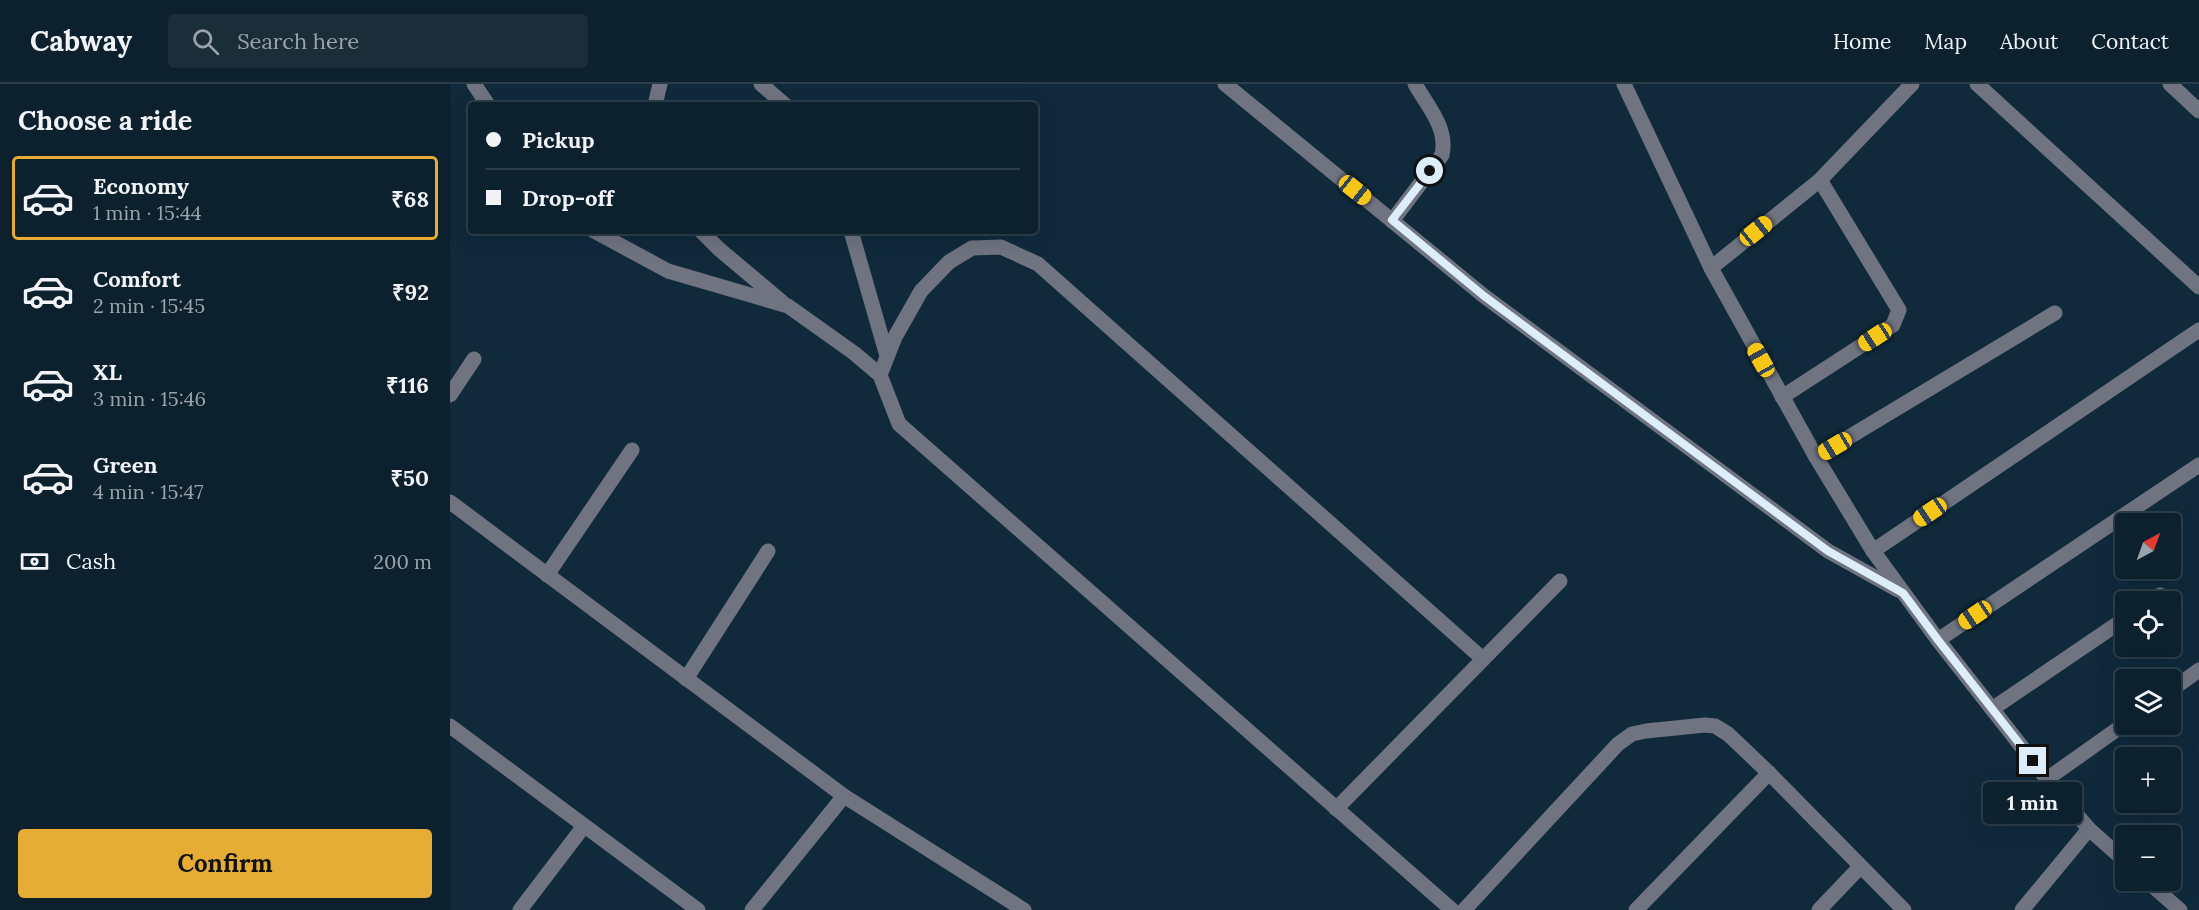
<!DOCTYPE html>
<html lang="en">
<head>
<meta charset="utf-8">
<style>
  :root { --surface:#0c202d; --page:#1a2d39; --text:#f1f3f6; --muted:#9aa3aa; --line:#2c3e49; --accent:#e5ad35 }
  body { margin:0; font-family:Lora,serif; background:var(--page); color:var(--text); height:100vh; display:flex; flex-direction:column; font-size:22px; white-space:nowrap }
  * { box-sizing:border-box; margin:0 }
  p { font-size:20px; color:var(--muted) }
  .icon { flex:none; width:33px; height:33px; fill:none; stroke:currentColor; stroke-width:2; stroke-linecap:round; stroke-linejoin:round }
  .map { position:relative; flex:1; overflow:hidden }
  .side { display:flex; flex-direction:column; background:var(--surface); width:450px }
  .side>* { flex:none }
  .top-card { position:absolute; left:18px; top:18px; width:570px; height:132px; border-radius:6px; box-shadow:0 6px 24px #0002,0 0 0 2px var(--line); display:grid; align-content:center; height:132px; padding:0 18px; background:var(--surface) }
  .needle { width:39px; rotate:41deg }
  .fabs { position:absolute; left:1665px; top:429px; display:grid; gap:12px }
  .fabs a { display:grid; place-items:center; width:66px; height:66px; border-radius:6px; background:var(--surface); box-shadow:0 6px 24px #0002,0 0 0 2px var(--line); font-size:30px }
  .end { position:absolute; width:27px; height:27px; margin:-14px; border:8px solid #ddedf9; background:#111; box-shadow:0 0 0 3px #111 }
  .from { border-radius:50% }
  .bubble { position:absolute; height:42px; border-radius:6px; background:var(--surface); box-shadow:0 6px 24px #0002,0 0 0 2px var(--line); font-size:20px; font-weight:700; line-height:42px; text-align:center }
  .car { position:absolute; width:18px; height:36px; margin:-18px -9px; border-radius:8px; box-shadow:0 0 4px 2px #0007; background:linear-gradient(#f5c518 24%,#345 0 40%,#f5c518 0 76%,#345 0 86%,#f5c518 0) }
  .top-card b { display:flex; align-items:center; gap:21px; height:57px; font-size:22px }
  .top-card b+b { border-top:2px solid var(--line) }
  .top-card i { width:15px; height:15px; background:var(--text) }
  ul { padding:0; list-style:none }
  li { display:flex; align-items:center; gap:18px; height:84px; margin:0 12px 9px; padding:0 6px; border:3px solid transparent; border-radius:6px }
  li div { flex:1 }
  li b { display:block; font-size:22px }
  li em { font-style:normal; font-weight:700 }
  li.selected { border-color:var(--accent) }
  li>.icon { width:54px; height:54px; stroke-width:1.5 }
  h2 { padding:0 18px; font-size:27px; line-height:72px }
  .pay { display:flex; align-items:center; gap:15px; height:66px; padding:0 18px; font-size:22px }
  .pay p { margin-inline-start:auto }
  .button { display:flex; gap:12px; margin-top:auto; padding:12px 18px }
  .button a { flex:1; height:69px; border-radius:6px; background:var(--accent); color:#111; font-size:24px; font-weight:700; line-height:69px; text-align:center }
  header { display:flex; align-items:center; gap:36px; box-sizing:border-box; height:84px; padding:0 30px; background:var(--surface); border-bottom:2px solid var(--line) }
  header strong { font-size:28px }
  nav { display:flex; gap:33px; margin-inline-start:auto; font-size:21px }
  .search { width:420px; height:54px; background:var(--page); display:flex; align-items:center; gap:15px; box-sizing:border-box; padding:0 21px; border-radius:6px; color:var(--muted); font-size:22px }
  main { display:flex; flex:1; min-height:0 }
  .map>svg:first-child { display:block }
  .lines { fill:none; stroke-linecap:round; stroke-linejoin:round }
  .minor { stroke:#707481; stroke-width:15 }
  .route { stroke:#ddedf9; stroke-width:8 }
</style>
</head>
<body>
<header>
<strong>Cabway</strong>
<div class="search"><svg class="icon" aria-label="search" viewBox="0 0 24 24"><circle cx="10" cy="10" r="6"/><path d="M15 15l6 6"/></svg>Search here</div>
<nav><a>Home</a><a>Map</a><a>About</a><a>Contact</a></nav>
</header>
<main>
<section class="side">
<h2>Choose a ride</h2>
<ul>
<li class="selected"><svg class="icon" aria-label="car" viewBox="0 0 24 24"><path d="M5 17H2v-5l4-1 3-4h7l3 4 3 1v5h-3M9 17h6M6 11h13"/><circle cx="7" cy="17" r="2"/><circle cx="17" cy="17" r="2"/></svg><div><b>Economy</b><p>1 min · 15:44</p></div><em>₹68</em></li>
<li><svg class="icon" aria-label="car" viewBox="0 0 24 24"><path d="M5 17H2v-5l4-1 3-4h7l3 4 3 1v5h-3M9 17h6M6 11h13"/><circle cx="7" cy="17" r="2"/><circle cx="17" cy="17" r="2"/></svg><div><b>Comfort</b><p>2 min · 15:45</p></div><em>₹92</em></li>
<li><svg class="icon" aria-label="car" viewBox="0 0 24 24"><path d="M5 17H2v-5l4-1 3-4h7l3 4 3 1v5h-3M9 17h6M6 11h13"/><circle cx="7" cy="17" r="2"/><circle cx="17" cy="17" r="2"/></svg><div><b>XL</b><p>3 min · 15:46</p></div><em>₹116</em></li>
<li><svg class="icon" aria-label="car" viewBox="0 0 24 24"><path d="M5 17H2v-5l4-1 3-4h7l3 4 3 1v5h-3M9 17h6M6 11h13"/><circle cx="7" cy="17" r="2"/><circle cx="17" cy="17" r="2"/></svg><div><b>Green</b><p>4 min · 15:47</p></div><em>₹50</em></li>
</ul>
<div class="pay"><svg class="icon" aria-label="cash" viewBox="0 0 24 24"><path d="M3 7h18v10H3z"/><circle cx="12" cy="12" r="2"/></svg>Cash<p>200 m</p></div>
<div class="button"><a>Confirm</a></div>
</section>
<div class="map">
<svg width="1749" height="826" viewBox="0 0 1749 826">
  <rect width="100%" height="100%" fill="#102a3c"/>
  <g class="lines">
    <g class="minor">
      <path d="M24 0 38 21"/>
      <path d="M311 0 335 21"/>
      <path d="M775 0 1034 212 1378 467 1448 506"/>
      <path d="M1174 0 1261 184 1366 373 1423 467 1488 556 1597 695 1639 745 1676 778"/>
      <path d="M1527 0 1749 203"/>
      <path d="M1720 0 1749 27"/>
      <path d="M205 21 210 0"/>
      <path d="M942 137 992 71C998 44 978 23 965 0"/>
      <path d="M144 147 218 187 338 222 404 269 430 291 449 340 1002 826"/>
      <path d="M251 147 269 165 332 218"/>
      <path d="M401 147 437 272"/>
      <path d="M1261 184 1370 96 1462 0"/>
      <path d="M430 291 445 253 471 207 499 178 522 164 551 163 588 180 1033 575"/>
      <path d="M0 311 24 275"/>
      <path d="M1332 313 1443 241 1449 226 1370 96"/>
      <path d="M1366 373 1605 229"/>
      <path d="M0 418 394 712 574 826"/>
      <path d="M1423 467 1749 246"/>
      <path d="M97 491 182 366"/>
      <path d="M1700 518 1710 511"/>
      <path d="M1488 556 1749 381"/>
      <path d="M236 595 318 467"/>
      <path d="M1720 607 1749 586"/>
      <path d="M1542 625 1676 534"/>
      <path d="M0 642 248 826"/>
      <path d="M1597 695 1676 639"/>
      <path d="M886 725 1110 497"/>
      <path d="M1696 796 1730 826"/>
      <path d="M70 826 134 742"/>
      <path d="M302 826 394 712"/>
      <path d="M1014 826 1168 660 1182 650 1196 647 1255 641 1265 642 1278 650 1319 689 1454 826"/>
      <path d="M1186 826 1319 689"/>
      <path d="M1369 826 1410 783"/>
      <path d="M1572 826 1639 745"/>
    </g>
  </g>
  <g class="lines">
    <path class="route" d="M980 87 942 136 1034 212 1378 467 1453 509 1488 556 1583 677"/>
  </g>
</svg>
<div class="fabs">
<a><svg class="needle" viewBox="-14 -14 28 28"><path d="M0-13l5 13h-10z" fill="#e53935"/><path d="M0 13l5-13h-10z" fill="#9aa3aa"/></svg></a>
<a><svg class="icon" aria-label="locate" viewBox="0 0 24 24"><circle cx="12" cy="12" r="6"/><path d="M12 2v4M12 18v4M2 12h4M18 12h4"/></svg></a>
<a><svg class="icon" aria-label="layers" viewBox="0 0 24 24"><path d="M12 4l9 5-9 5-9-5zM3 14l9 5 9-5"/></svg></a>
<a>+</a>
<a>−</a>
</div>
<i class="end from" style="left:980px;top:87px"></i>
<i class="end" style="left:1583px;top:677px"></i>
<div class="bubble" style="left:1533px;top:698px;width:99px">1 min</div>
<i class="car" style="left:905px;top:106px;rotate:129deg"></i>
<i class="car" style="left:1306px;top:147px;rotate:51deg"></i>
<i class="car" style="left:1425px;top:253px;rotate:237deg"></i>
<i class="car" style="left:1311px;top:276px;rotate:331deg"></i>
<i class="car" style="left:1385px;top:362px;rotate:239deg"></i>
<i class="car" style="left:1480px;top:428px;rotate:236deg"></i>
<i class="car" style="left:1525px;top:531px;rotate:236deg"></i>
<div class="top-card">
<b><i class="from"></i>Pickup</b>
<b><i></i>Drop-off</b>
</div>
</div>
</main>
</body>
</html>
